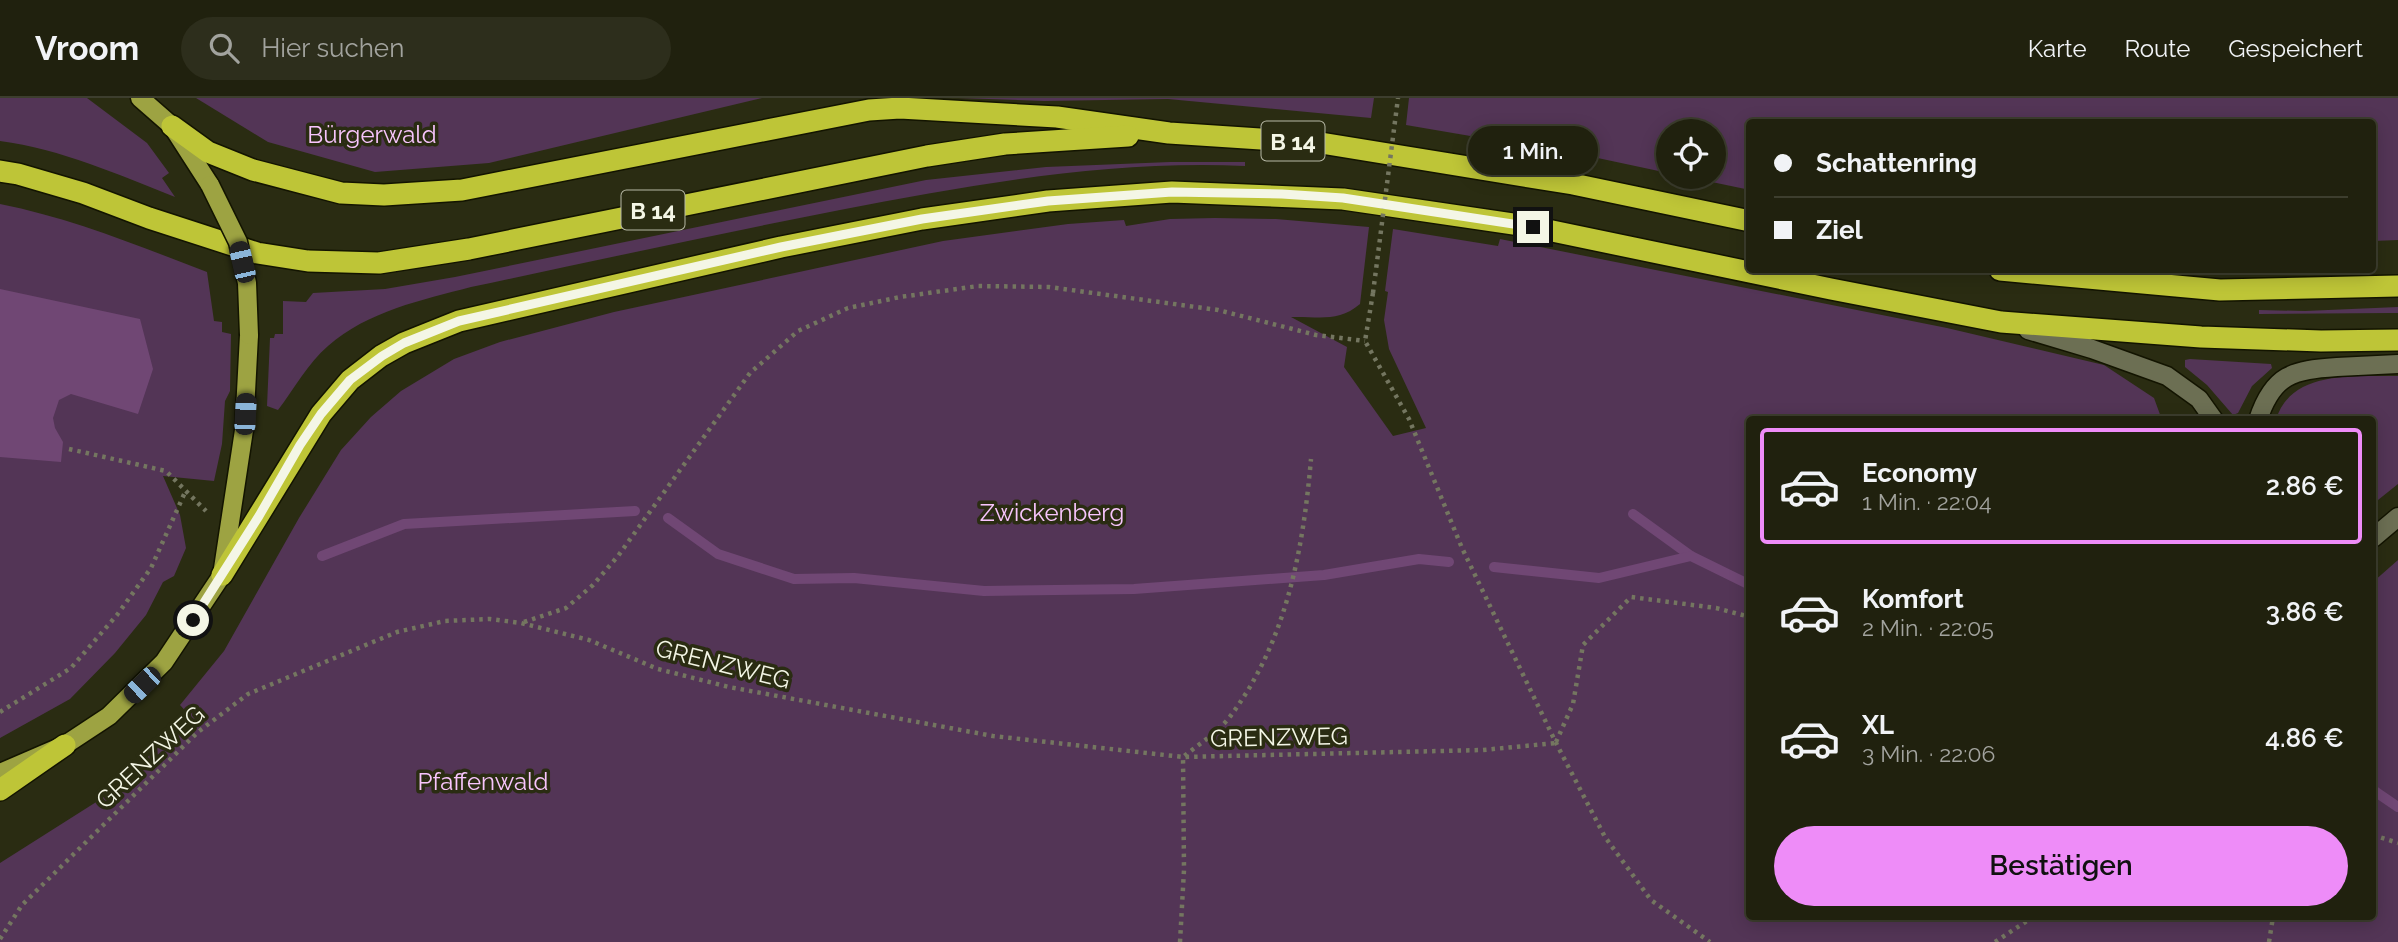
<!DOCTYPE html>
<html lang="de">
<head>
<meta charset="utf-8">
<style>
  :root { --surface:#20210e; --page:#2d2e1c; --text:#f1f3f6; --muted:#a2a39e; --line:#3d3e2e; --accent:#ee8cf8 }
  body { margin:0; font-family:Raleway,sans-serif; background:var(--page); color:var(--text); height:100vh; display:flex; flex-direction:column; font-size:26px; white-space:nowrap }
  * { box-sizing:border-box; margin:0 }
  p { font-size:23px; color:var(--muted) }
  .icon { flex:none; width:38px; height:38px; fill:none; stroke:currentColor; stroke-width:2; stroke-linecap:round; stroke-linejoin:round }
  .map { position:relative; flex:1; overflow:hidden }
  .details { position:absolute; left:1746px; top:318px; width:630px; height:504px; display:flex; flex-direction:column; background:var(--surface); border-radius:7px; box-shadow:0 4px 18px #0003,0 0 0 2px var(--line) }
  .details>* { flex:none }
  .banner { position:absolute; left:1746px; top:21px; width:630px; height:154px; border-radius:7px; box-shadow:0 4px 18px #0003,0 0 0 2px var(--line); display:grid; align-content:center; height:154px; padding:0 28px; background:var(--surface) }
  .tools { position:absolute; left:1656px; top:21px; display:grid; gap:14px }
  .tools a { display:grid; place-items:center; width:70px; height:70px; border-radius:50%; background:var(--surface); box-shadow:0 4px 18px #0003,0 0 0 2px var(--line); font-size:35px }
  .end { position:absolute; width:32px; height:32px; margin:-16px; border:9px solid #f4f6e6; background:#111; box-shadow:0 0 0 4px #111 }
  .from { border-radius:50% }
  .bubble { position:absolute; height:49px; border-radius:24px; background:var(--surface); box-shadow:0 4px 18px #0003,0 0 0 2px var(--line); font-size:23px; font-weight:600; line-height:49px; text-align:center }
  .car { position:absolute; width:21px; height:42px; margin:-21px -10px; border-radius:9px; box-shadow:0 0 5px 2px #0007; background:linear-gradient(#222 24%,#8ab4d8 0 40%,#222 0 76%,#8ab4d8 0 86%,#222 0) }
  .banner b { display:flex; align-items:center; gap:24px; height:66px; font-size:26px }
  .banner b+b { border-top:2px solid var(--line) }
  .banner i { width:18px; height:18px; background:var(--text) }
  ul { padding:12px 0 0; list-style:none }
  li { display:flex; align-items:center; gap:21px; height:116px; margin:0 14px 10px; padding:0 14px; border:4px solid transparent; border-radius:7px }
  li div { flex:1 }
  li b { display:block; font-size:26px }
  li em { font-style:normal; font-weight:600 }
  li.current { border-color:var(--accent) }
  li>.icon { width:63px; height:63px; stroke-width:1.5 }
  .cta { display:flex; gap:14px; margin-top:auto; padding:14px 28px }
  .cta a { flex:1; height:80px; border-radius:42px; background:var(--accent); color:#111; font-size:28px; font-weight:600; line-height:80px; text-align:center }
  header { display:flex; align-items:center; gap:42px; box-sizing:border-box; height:98px; padding:0 35px; background:var(--surface); border-bottom:2px solid var(--line) }
  header strong { font-size:33px }
  nav { display:flex; gap:38px; margin-inline-start:auto; font-size:24px }
  .search { width:490px; height:63px; background:var(--page); display:flex; align-items:center; gap:18px; box-sizing:border-box; padding:0 24px; border-radius:38px; color:var(--muted); font-size:26px }
  .map>svg:first-child { display:block }
  .green { fill:#533556 }
  .water { fill:#704774 }
  .lines { fill:none; stroke-linecap:round; stroke-linejoin:round }
  .stream { stroke:#704774; stroke-width:10 }
  .minor-casing { stroke:#131400; stroke-width:21 }
  .major-casing { stroke:#131400; stroke-width:21 }
  .highway-casing { stroke:#131400; stroke-width:24 }
  .path { stroke:#747660; stroke-width:4.5; stroke-dasharray:3.5 5; stroke-linecap:butt }
  .minor { stroke:#6c6f53; stroke-width:18 }
  .major { stroke:#9da342; stroke-width:18 }
  .highway { stroke:#bec537; stroke-width:21 }
  .major-bridge-casing { stroke:#131400; stroke-width:21; stroke-linecap:butt }
  .path-bridge { stroke:#747660; stroke-width:4.5; stroke-dasharray:3.5 5; stroke-linecap:butt }
  .major-bridge { stroke:#9da342; stroke-width:18 }
  .route { stroke:#f4f6e6; stroke-width:9 }
  .labels { text-anchor:middle; dominant-baseline:central; stroke-width:7; stroke-linejoin:round; paint-order:stroke }
  .shield { fill:#2a2c12; stroke:#b7b9a6; stroke-width:2 }
  .shield-label { font-size:23px; font-weight:bold; fill:#f4f6e6 }
  .park-label { font-size:24px; fill:#f8c5fd; stroke:#2a2c12 }
  .street-label { font-size:24px; fill:#f4f6e6; stroke:#2a2c12 }
</style>
</head>
<body>
<header>
<strong>Vroom</strong>
<div class="search"><svg class="icon" aria-label="search" viewBox="0 0 24 24"><circle cx="10" cy="10" r="6"/><path d="M15 15l6 6"/></svg>Hier suchen</div>
<nav><a>Karte</a><a>Route</a><a>Gespeichert</a></nav>
</header>
<div class="map">
<svg width="2398" height="844" viewBox="0 0 2398 844">
  <rect width="100%" height="100%" fill="#2a2c12"/>
  <g class="green">
    <path d="M0 0H87L147 45 169 75 162 80 175 99C119 77 61 51 0 43Z"/>
    <path d="M196 0H762L489 65 375 74 268 44Z"/>
    <path d="M958 0H1374L1371 20 1168 1 1044 3Z"/>
    <path d="M1409 0H2398V142L2373 143V24H1750V92L1688 79H1713V33H1668V75L1593 59 1406 27Z"/>
    <path d="M1170 64H1245V68C1109 62 974 86 840 112 717 136 594 163 471 189 422 202 368 213 328 248 308 265 294 291 278 312L267 308 270 240H274L275 236H283V203L306 204 313 195 385 191 455 179 926 82 1046 69Z"/>
    <path d="M0 106C71 120 139 148 207 174L214 223 222 224V234L231 236 230 293 225 303 222 346 214 383 163 378 180 417 186 450 174 478 163 484 146 517 115 555 70 601 0 640Z"/>
    <path d="M1215 120 1276 121 1369 129 1360 206C1338 225 1317 218 1291 219L1347 249 1344 269 1393 338 1426 330 1389 251 1384 222 1388 194 1385 193 1393 131 1498 148 1500 141 1947 230 2104 267 2154 300 2162 322H1750V819H2373V484L2398 462V844H0V765L112 694 190 618 180 607 224 553 299 420 341 352 371 319 401 293 454 261 500 244 614 214 943 143 1068 126 1124 122 1126 128 1170 121Z"/>
    <path d="M2398 209V215H2391L2259 216V212L2305 213Z"/>
    <path d="M2190 261 2271 266 2272 270 2252 288 2238 315 2233 317 2207 287 2185 269V262Z"/>
    <path d="M2398 278V386L2373 406V322H2276C2291 271 2356 279 2398 278Z"/>
  </g>
  <path class="water" d="M0 191 140 221 153 271 138 316 71 296 59 302 53 320 55 330 63 344 61 364 0 359Z"/>
  <g class="lines">
    <g class="stream">
      <path d="M1633 416 1691 458"/>
      <path d="M668 420 718 456 794 481 854 480 984 493 1134 491 1324 477 1419 461 1449 464"/>
      <path d="M322 458 404 426 635 413"/>
      <path d="M1494 469 1599 480 1691 458 1750 487"/>
      <path d="M2373 692 2398 709"/>
    </g>
    <g class="minor-casing">
      <g id="minor">
        <path d="M2028 232 2092 251 2167 278 2199 301 2214 322"/>
        <path d="M2258 322C2273 276 2293 272 2337 269 2357 268 2378 267 2398 266"/>
        <path d="M2373 440 2398 419"/>
      </g>
    </g>
    <g class="major-casing">
      <g id="major">
        <path d="M140 0 172 28 210 87"/>
        <path d="M0 675 65 647 109 618 164 564 222 477 244 332 249 237"/>
      </g>
    </g>
    <g class="highway-casing">
      <g id="highway">
        <path d="M172 28 208 54 253 72 341 95 384 97 462 92 869 12 900 10 1057 19 1169 35 1321 45 1573 86 1750 123"/>
        <path d="M0 73 18 76 83 95 149 120 257 155 308 163 379 165 469 151 927 58 1005 46 1128 38"/>
        <path d="M2000 172 2220 192 2398 188"/>
        <path d="M222 477 321 316 350 282 381 258 404 245 459 223 781 149 922 121 1048 103 1172 94 1343 101 1533 129 1831 191 2001 224 2201 239 2321 243 2398 242"/>
        <path d="M0 692 65 647"/>
      </g>
    </g>
    <g class="path">
      <path d="M1373 195 1365 243 1409 321 1462 450 1556 645 1605 739 1651 802 1710 844"/>
      <path d="M69 351 166 373 206 413"/>
      <path d="M524 524 566 510 593 487 618 458 750 275 798 233 848 210 900 199 978 188 1049 189 1218 212 1316 237 1365 243"/>
      <path d="M0 614 71 570 117 517 151 470 186 392"/>
      <path d="M1556 644 1573 606 1583 547 1631 499 1716 510 1750 519"/>
      <path d="M2373 737 2398 745"/>
      <path d="M0 841 22 807 198 634 248 596 397 534 445 523 490 521 521 525 589 542 658 571 729 589 993 638 1183 659 1483 652 1556 645"/>
      <path d="M1180 844 1184 772 1183 659C1199 646 1220 633 1232 616 1287 541 1303 452 1311 361"/>
      <path d="M1995 844 2033 819"/>
      <path d="M2269 844 2273 819"/>
    </g>
    <use href="#minor" class="minor"/>
    <use href="#major" class="major"/>
    <use href="#highway" class="highway"/>
    <g class="major-bridge-casing">
      <path id="major-bridge" d="M210 87 238 144 247 185 249 237"/>
    </g>
    <path class="path-bridge" d="M1373 195 1398 0"/>
    <use href="#major-bridge" class="major-bridge"/>
  </g>
  <g class="lines">
    <path class="route" d="M193 522 259 418 300 347 321 316 350 282 382 258 404 245 459 223 781 149 922 121 1048 103 1172 94 1282 96 1343 100 1533 129"/>
  </g>
  <g class="labels">
    <g class="shield">
      <rect x="1261.5" y="23.5" width="63" height="39" rx="5"/>
      <rect x="621.5" y="92.5" width="63" height="39" rx="5"/>
    </g>
    <g class="shield-label">
      <text x="1293" y="43">B 14</text>
      <text x="653" y="112">B 14</text>
    </g>
    <g class="park-label">
      <text x="372" y="36">Bürgerwald</text>
      <text x="1052" y="414">Zwickenberg</text>
      <text x="483" y="683">Pfaffenwald</text>
    </g>
    <g class="street-label">
      <text transform="translate(723 566) rotate(14)">GRENZWEG</text>
      <text transform="translate(1279 639) rotate(-1)">GRENZWEG</text>
      <text transform="translate(150 659) rotate(-43)">GRENZWEG</text>
    </g>
  </g>
</svg>
<div class="tools">
<a><svg class="icon" aria-label="locate" viewBox="0 0 24 24"><circle cx="12" cy="12" r="6"/><path d="M12 2v4M12 18v4M2 12h4M18 12h4"/></svg></a>
</div>
<i class="end from" style="left:193px;top:522px"></i>
<i class="end" style="left:1533px;top:129px"></i>
<div class="bubble" style="left:1468px;top:28px;width:130px">1 Min.</div>
<i class="car" style="left:242px;top:164px;rotate:347deg"></i>
<i class="car" style="left:245px;top:316px;rotate:3deg"></i>
<i class="car" style="left:142px;top:587px;rotate:226deg"></i>
<div class="banner">
<b><i class="from"></i>Schattenring</b>
<b><i></i>Ziel</b>
</div>
<section class="details">
<ul>
<li class="current"><svg class="icon" aria-label="car" viewBox="0 0 24 24"><path d="M5 17H2v-5l4-1 3-4h7l3 4 3 1v5h-3M9 17h6M6 11h13"/><circle cx="7" cy="17" r="2"/><circle cx="17" cy="17" r="2"/></svg><div><b>Economy</b><p>1 Min. · 22:04</p></div><em>2.86 €</em></li>
<li><svg class="icon" aria-label="car" viewBox="0 0 24 24"><path d="M5 17H2v-5l4-1 3-4h7l3 4 3 1v5h-3M9 17h6M6 11h13"/><circle cx="7" cy="17" r="2"/><circle cx="17" cy="17" r="2"/></svg><div><b>Komfort</b><p>2 Min. · 22:05</p></div><em>3.86 €</em></li>
<li><svg class="icon" aria-label="car" viewBox="0 0 24 24"><path d="M5 17H2v-5l4-1 3-4h7l3 4 3 1v5h-3M9 17h6M6 11h13"/><circle cx="7" cy="17" r="2"/><circle cx="17" cy="17" r="2"/></svg><div><b>XL</b><p>3 Min. · 22:06</p></div><em>4.86 €</em></li>
</ul>
<div class="cta"><a>Bestätigen</a></div>
</section>
</div>
</body>
</html>
